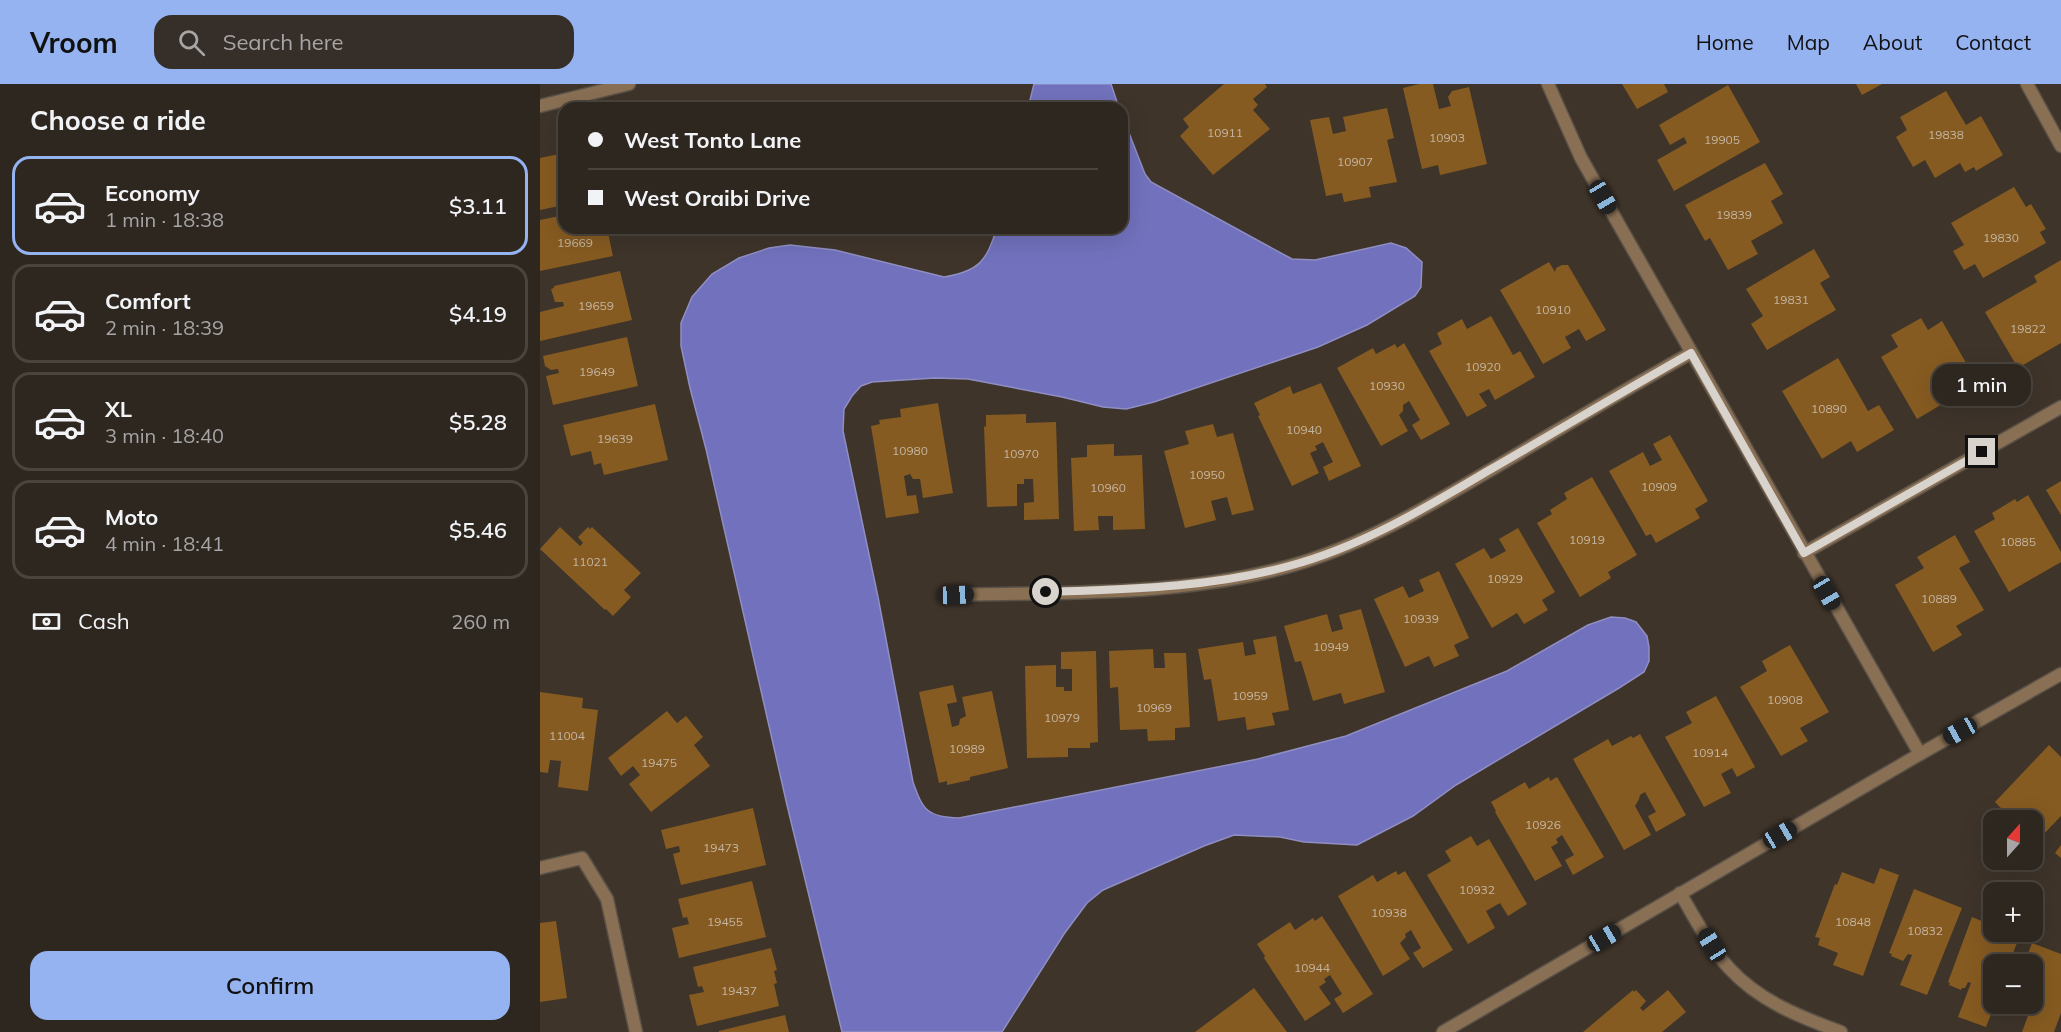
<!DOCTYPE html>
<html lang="en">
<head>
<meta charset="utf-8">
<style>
  :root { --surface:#2e2720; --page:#362f29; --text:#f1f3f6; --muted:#a7a5a5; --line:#49443e; --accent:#95b2f1 }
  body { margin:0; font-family:Mulish,sans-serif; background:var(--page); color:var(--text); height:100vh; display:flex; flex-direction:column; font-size:22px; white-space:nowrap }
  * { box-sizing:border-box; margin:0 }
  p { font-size:20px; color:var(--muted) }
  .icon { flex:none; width:33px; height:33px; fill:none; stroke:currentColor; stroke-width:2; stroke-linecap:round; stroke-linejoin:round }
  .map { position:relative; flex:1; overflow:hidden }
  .panel { display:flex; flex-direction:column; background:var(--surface); width:540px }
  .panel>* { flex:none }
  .top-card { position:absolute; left:18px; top:18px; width:570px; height:132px; border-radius:18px; box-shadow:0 6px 24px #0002,0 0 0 2px var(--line); display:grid; align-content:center; height:132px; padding:0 30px; background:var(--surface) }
  .needle { width:39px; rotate:21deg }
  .buttons { position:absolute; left:1443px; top:726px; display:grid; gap:12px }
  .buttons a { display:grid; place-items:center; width:60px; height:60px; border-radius:12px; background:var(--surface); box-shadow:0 6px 24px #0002,0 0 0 2px var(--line); font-size:30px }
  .end { position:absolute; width:27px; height:27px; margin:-14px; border:8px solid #d9d3cd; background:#111; box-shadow:0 0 0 3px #111 }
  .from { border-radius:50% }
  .bubble { position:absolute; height:42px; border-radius:18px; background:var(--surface); box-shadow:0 6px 24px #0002,0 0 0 2px var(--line); font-size:20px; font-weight:600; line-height:42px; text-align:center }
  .car { position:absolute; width:18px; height:36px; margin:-18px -9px; border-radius:8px; box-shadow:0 0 4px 2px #0007; background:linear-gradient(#222 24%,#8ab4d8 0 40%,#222 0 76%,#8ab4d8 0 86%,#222 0) }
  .top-card b { display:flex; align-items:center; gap:21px; height:57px; font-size:22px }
  .top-card b+b { border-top:2px solid var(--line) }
  .top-card i { width:15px; height:15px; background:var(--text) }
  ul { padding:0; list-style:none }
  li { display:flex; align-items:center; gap:18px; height:99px; margin:0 12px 9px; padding:0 18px; border:3px solid var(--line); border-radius:18px }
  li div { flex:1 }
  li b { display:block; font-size:22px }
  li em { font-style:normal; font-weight:600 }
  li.selected { border-color:var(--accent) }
  li>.icon { width:54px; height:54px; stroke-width:1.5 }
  h2 { padding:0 30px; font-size:27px; line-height:72px }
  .pay { display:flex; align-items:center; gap:15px; height:66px; padding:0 30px; font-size:22px }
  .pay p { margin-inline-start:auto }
  .primary-button { display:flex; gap:12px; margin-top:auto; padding:12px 30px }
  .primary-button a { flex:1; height:69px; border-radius:18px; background:var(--accent); color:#111; font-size:24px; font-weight:600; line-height:69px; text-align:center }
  header { display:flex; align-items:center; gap:36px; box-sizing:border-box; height:84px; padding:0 30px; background:var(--accent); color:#111 }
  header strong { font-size:28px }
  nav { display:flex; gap:33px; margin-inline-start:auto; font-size:21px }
  .search { width:420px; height:54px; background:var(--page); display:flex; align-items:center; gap:15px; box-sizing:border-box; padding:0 21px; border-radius:18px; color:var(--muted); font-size:22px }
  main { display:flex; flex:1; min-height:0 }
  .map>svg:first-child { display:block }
  .water { fill:#7171bd; stroke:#908ec2; stroke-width:1.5 }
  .building { fill:#865b21 }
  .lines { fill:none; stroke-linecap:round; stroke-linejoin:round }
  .street-casing { stroke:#5a5147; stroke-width:15 }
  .street { stroke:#897054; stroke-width:12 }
  .route { stroke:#d9d3cd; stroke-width:8 }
  .labels { text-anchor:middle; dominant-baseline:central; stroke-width:6; stroke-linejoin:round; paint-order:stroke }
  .number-label { font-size:12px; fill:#c4b5a2 }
</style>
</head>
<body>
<header>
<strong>Vroom</strong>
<div class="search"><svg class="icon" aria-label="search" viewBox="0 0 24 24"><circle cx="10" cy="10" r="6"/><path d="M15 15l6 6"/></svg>Search here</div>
<nav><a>Home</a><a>Map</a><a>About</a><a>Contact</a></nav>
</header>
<main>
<section class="panel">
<h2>Choose a ride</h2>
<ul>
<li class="selected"><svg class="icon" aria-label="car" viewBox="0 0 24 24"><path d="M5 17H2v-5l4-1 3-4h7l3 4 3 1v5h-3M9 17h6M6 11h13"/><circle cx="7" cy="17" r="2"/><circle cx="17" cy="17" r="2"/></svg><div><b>Economy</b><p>1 min · 18:38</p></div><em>$3.11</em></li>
<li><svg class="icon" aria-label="car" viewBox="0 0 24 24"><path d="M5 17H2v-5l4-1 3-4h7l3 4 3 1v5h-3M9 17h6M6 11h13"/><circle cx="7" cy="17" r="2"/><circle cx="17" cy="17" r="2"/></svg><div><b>Comfort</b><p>2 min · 18:39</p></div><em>$4.19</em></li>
<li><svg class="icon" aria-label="car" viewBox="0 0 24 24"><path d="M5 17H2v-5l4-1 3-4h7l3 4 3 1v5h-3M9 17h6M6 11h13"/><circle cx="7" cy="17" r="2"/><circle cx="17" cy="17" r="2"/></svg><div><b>XL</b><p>3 min · 18:40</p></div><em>$5.28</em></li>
<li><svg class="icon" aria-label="car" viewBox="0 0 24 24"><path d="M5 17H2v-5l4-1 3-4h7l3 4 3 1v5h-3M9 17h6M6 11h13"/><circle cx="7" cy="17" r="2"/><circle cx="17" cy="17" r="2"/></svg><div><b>Moto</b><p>4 min · 18:41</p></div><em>$5.46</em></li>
</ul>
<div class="pay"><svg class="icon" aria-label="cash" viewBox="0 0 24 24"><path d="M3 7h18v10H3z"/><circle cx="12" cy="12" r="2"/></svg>Cash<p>260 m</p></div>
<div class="primary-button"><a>Confirm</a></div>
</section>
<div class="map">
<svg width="1521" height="948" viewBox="0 0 1521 948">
  <rect width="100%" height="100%" fill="#3e342a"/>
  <g class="water">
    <path d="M494 0H571L579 24H488Z"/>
    <path d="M582 31 605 90 611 98 752 175 775 176 851 159 866 164 882 178 881 203 875 212 827 241 778 263 614 318 586 325 563 323 522 313 428 295 395 294 332 298 321 302 312 312 304 325 303 347 338 513 373 698C383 727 388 733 419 734L718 675 806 652 967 587 1048 541 1071 533 1085 534 1096 538 1107 552 1109 563V577L1104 588 1079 604 916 701 873 732 817 761 764 758 740 753 694 751 664 762 563 806 547 819 524 850 462 948H302L247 721 166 365 150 304 141 262V239L152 213 172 190 199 174 229 164 250 161 295 166 404 193C440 187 446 177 457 144H582Z"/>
  </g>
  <g class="building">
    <path d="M684 0H725L727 3 713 15 718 21 713 26 730 45 673 91 640 52 649 43 643 35Z"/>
    <path d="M879 0H893L899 25 911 22 908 13 912 7 929 3 947 80 900 91 898 81 882 85 863 4Z"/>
    <path d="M1082 0H1124L1128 8 1097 25Z"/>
    <path d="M1316 0H1342L1322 11Z"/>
    <path d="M1188 1 1220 58 1134 107 1117 76 1147 59 1144 53 1130 61 1119 41Z"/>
    <path d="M1406 7 1426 41 1441 32 1463 71 1436 87 1434 83 1425 88 1420 79 1395 94 1385 76 1373 83 1356 53 1367 46 1360 33Z"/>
    <path d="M847 24 854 54 847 56 857 98 829 103 831 113 804 118 802 109 786 112 770 36 789 33 793 50 806 47 803 33Z"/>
    <path d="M24 69V121L0 126V74Z"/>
    <path d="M1225 79 1243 110 1231 117 1243 139 1211 157 1218 170 1188 186 1170 154 1165 157 1145 121Z"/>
    <path d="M1474 103 1486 123 1491 120 1506 145 1500 148 1506 159 1443 194 1435 180 1424 186 1413 167 1424 161 1411 139Z"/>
    <path d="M24 131V144H67L73 172 0 187V136Z"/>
    <path d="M389 144H407V147L389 146Z"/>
    <path d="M1274 165 1290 193 1280 199 1296 226 1227 266 1211 240 1223 232 1206 205Z"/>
    <path d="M1521 176V259L1478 284 1445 228 1497 198 1494 192Z"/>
    <path d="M1009 178 1015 188 1016 184 1022 181H1028L1066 246 1046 257 1039 245 1025 253 1031 264 1003 280 960 206Z"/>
    <path d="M80 187 92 236 0 257V228L24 222 23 218H15L11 205 14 204V202Z"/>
    <path d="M951 232 973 271 980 267 995 293 955 316 949 305 939 310 947 322 927 333 889 267 902 260 897 249 922 235 927 245Z"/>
    <path d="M1381 234 1388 246 1402 237 1429 284 1418 290 1421 294 1406 303 1404 298 1395 303 1404 319 1377 335 1341 273 1358 263 1351 251Z"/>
    <path d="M87 253 98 302 13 321 6 292 19 289 18 285 11 286 5 282 3 272Z"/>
    <path d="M864 259 910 340 881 356 872 341 880 336 869 317 863 321V327L859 331 868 347 841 362 797 284 833 264 836 270 855 260 857 264Z"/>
    <path d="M1298 274 1328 327 1339 321 1354 346 1317 368 1311 357 1282 375 1242 307Z"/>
    <path d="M781 299 821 382 789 397 783 383 793 378 783 358 775 362 777 366 770 369 779 389 752 402 718 332 720 331 714 319 750 302 753 310Z"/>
    <path d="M398 319 413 409 383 414 380 395H373L370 390 364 392 367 412 376 411 379 429 346 434 331 342 340 340 339 336 361 333 360 325Z"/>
    <path d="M115 320 128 376 64 391 61 379 54 381 51 367 31 372 23 341Z"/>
    <path d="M486 330V339L516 338 519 435 484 436V419L494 418 493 395H484V400H477V422L447 423 444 342 446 343V331Z"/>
    <path d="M673 340 677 353 693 349 714 426 692 431 687 413 671 417 676 436 645 444 624 367 649 360 645 347Z"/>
    <path d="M1130 351 1168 417 1155 425 1160 434 1116 459 1111 450 1106 452 1069 387 1103 368 1110 382 1122 376 1113 360Z"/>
    <path d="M574 360V372L602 371 605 445 573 446V432H558L559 446 534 447 531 374 547 373V361Z"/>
    <path d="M1052 393 1097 471 1068 488 1071 494 1040 513 997 439 1012 430 1010 426 1027 415 1024 409Z"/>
    <path d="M1521 397V431L1506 406Z"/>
    <path d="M1488 411 1521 468V478L1469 508 1434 447 1455 435 1452 429 1475 415 1477 418Z"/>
    <path d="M20 443 40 462 43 459 38 453 48 443 50 445 52 443 101 489 84 506 91 513 73 532 66 525 65 526 0 465Z"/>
    <path d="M978 444 1015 508 1002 516 1008 526 984 540 977 529 952 544 915 480 944 464 951 475 966 467 959 455Z"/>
    <path d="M1415 451 1430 478 1419 484 1444 526 1416 542 1422 551 1393 568 1355 501 1384 484 1377 473Z"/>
    <path d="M899 487 929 554 914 561 919 572 894 583 889 572 865 583 834 515 863 502 869 514 884 507 879 496Z"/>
    <path d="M821 525 845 608 804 620 801 609 773 617 761 577 755 578 744 542 787 530 792 548 803 545 799 531Z"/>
    <path d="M736 552 749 626 732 629 735 641 707 646 705 633 678 637 671 595 664 596 658 565 703 558 705 572 716 570 713 556Z"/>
    <path d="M1250 561 1289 628 1260 644 1268 657 1241 672 1200 603 1227 587 1222 577Z"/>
    <path d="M613 565 614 584H625L624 569H646L650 643 635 644V656L608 657 607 645 580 646 578 603 570 604 569 567Z"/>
    <path d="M556 567 558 658 550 659V664H528V673L487 674 485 582 516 581V603H524V607H532V585H521V568Z"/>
    <path d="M413 601 417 618 407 620 412 643 419 641 420 635 426 632 422 613 452 607 468 684 430 693V696L407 701V697L399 699 379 608Z"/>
    <path d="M0 608 43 614 42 624 58 626 48 707 18 703 21 677 10 676 8 689 0 688Z"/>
    <path d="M1176 612 1215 683 1197 693 1192 684 1181 690 1191 709 1164 723 1125 653 1152 639 1146 628Z"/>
    <path d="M127 627 137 639 146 632 163 653 154 661 170 682 111 728 89 700 100 691 93 682 81 692 68 674Z"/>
    <path d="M1100 650 1146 731 1116 748 1108 732 1116 728 1105 708 1100 711 1099 715 1095 722 1111 751 1084 766 1033 675 1068 655 1072 662 1091 652 1093 654Z"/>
    <path d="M1509 661 1521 673V732L1500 754 1492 746V736H1479L1472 729 1469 732 1455 718Z"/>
    <path d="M1009 693 1010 697 1017 693 1064 773 1033 791 1025 776 1034 771 1022 751 1016 755 1018 759 1011 763 1022 782 995 797 955 728 956 727 951 718 985 698 989 705Z"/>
    <path d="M213 724 226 781 141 801 133 770 140 768 139 762 126 765 121 746Z"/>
    <path d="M931 752 937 762 949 755 987 820 968 832 960 819 946 827 955 844 928 860 887 791 911 777 905 767Z"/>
    <path d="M1521 761V774L1515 769Z"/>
    <path d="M1340 784 1359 791 1323 892 1293 881 1298 869 1278 861 1280 854 1275 853 1295 800 1297 801 1302 788 1334 800Z"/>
    <path d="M856 787 858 791 865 787 913 866 883 884 873 869 881 864 871 846 865 850 866 853 860 859 870 875 843 892 798 812 833 791 837 798Z"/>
    <path d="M212 797 226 853 139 874 132 844 149 840 147 833 143 834 138 815Z"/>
    <path d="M1374 805 1422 824 1387 911 1360 901 1372 871 1368 870 1363 877 1351 872 1352 870 1349 869Z"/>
    <path d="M782 832 833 910 803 929 794 915 802 910 790 891 784 895 786 898 779 903 791 920 765 937 724 874 725 872 717 860 750 838 755 846 773 834 775 837Z"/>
    <path d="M1432 833 1454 842V848H1469L1480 851 1469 880H1454L1455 920 1446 943 1418 933 1431 899 1428 898 1425 904H1422L1421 906 1409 901 1410 899 1408 898Z"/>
    <path d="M16 837 27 914 0 918V839Z"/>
    <path d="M1492 859 1521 870V929L1514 948H1482L1490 926 1487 925 1482 932 1469 927 1470 925 1467 924 1469 920H1492V880H1484Z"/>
    <path d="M231 864 237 886 234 887 237 899 234 900 239 922 157 942 149 911 164 908 162 902 158 903 153 883Z"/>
    <path d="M714 904 747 948H655Z"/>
    <path d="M1093 906 1094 908 1096 906 1106 917 1100 924 1103 927 1128 906 1146 928 1122 948H1043Z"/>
    <path d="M245 931 249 948H179V947Z"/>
  </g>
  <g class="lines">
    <g class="street-casing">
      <g id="street">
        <path d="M1008 0 1041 74 1380 670"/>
        <path d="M1487 0 1521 62"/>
        <path d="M0 22 89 0"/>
        <path d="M1264 469 1521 323"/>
        <path d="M416 511C528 508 643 512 750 482 821 462 884 425 947 388 1015 348 1082 307 1151 269"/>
        <path d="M0 784 42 774 67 815 96 948"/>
        <path d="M1140 809C1155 834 1169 862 1189 884 1219 917 1260 933 1301 948"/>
        <path d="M903 948 1380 670 1521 590"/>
      </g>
    </g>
    <use href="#street" class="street"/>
  </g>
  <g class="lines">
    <path class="route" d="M506 508C588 505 669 504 749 482 820 463 884 425 946 388 1014 349 1082 308 1151 269L1264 469 1442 368"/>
  </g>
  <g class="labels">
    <g class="number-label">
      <text x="685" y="48">10911</text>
      <text x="1406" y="50">19838</text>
      <text x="907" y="53">10903</text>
      <text x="1182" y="55">19905</text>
      <text x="815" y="77">10907</text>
      <text x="1194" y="130">19839</text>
      <text x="1461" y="153">19830</text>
      <text x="35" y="158">19669</text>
      <text x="1251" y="215">19831</text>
      <text x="56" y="221">19659</text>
      <text x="1013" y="225">10910</text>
      <text x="1488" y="244">19822</text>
      <text x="943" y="282">10920</text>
      <text x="57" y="287">19649</text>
      <text x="847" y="301">10930</text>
      <text x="1289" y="324">10890</text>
      <text x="764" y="345">10940</text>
      <text x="75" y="354">19639</text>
      <text x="370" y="366">10980</text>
      <text x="481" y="369">10970</text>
      <text x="667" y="390">10950</text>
      <text x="1119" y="402">10909</text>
      <text x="568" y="403">10960</text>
      <text x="1047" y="455">10919</text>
      <text x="1478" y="457">10885</text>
      <text x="50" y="477">11021</text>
      <text x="965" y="494">10929</text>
      <text x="1399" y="514">10889</text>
      <text x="881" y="534">10939</text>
      <text x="791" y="562">10949</text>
      <text x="710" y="611">10959</text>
      <text x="1245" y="615">10908</text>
      <text x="614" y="623">10969</text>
      <text x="522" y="633">10979</text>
      <text x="27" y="651">11004</text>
      <text x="427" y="664">10989</text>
      <text x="1170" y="668">10914</text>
      <text x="119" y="678">19475</text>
      <text x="1003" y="740">10926</text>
      <text x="181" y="763">19473</text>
      <text x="937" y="805">10932</text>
      <text x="849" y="828">10938</text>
      <text x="185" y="837">19455</text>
      <text x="1313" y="837">10848</text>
      <text x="1385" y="846">10832</text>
      <text x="772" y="883">10944</text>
      <text x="199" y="906">19437</text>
    </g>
  </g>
</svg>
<div class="buttons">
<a><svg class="needle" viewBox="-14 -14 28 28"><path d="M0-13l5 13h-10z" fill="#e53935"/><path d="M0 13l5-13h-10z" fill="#a7a5a5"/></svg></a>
<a>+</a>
<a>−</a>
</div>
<i class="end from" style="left:506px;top:508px"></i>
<i class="end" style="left:1442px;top:368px"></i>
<div class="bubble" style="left:1392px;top:280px;width:99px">1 min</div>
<i class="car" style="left:1063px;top:113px;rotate:150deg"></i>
<i class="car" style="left:1287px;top:509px;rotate:150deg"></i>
<i class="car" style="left:416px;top:511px;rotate:88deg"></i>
<i class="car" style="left:1420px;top:647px;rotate:241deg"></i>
<i class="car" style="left:1240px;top:751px;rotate:60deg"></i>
<i class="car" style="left:1064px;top:854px;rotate:60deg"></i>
<i class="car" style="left:1172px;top:861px;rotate:328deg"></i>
<div class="top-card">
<b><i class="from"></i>West Tonto Lane</b>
<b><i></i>West Oraibi Drive</b>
</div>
</div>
</main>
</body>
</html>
